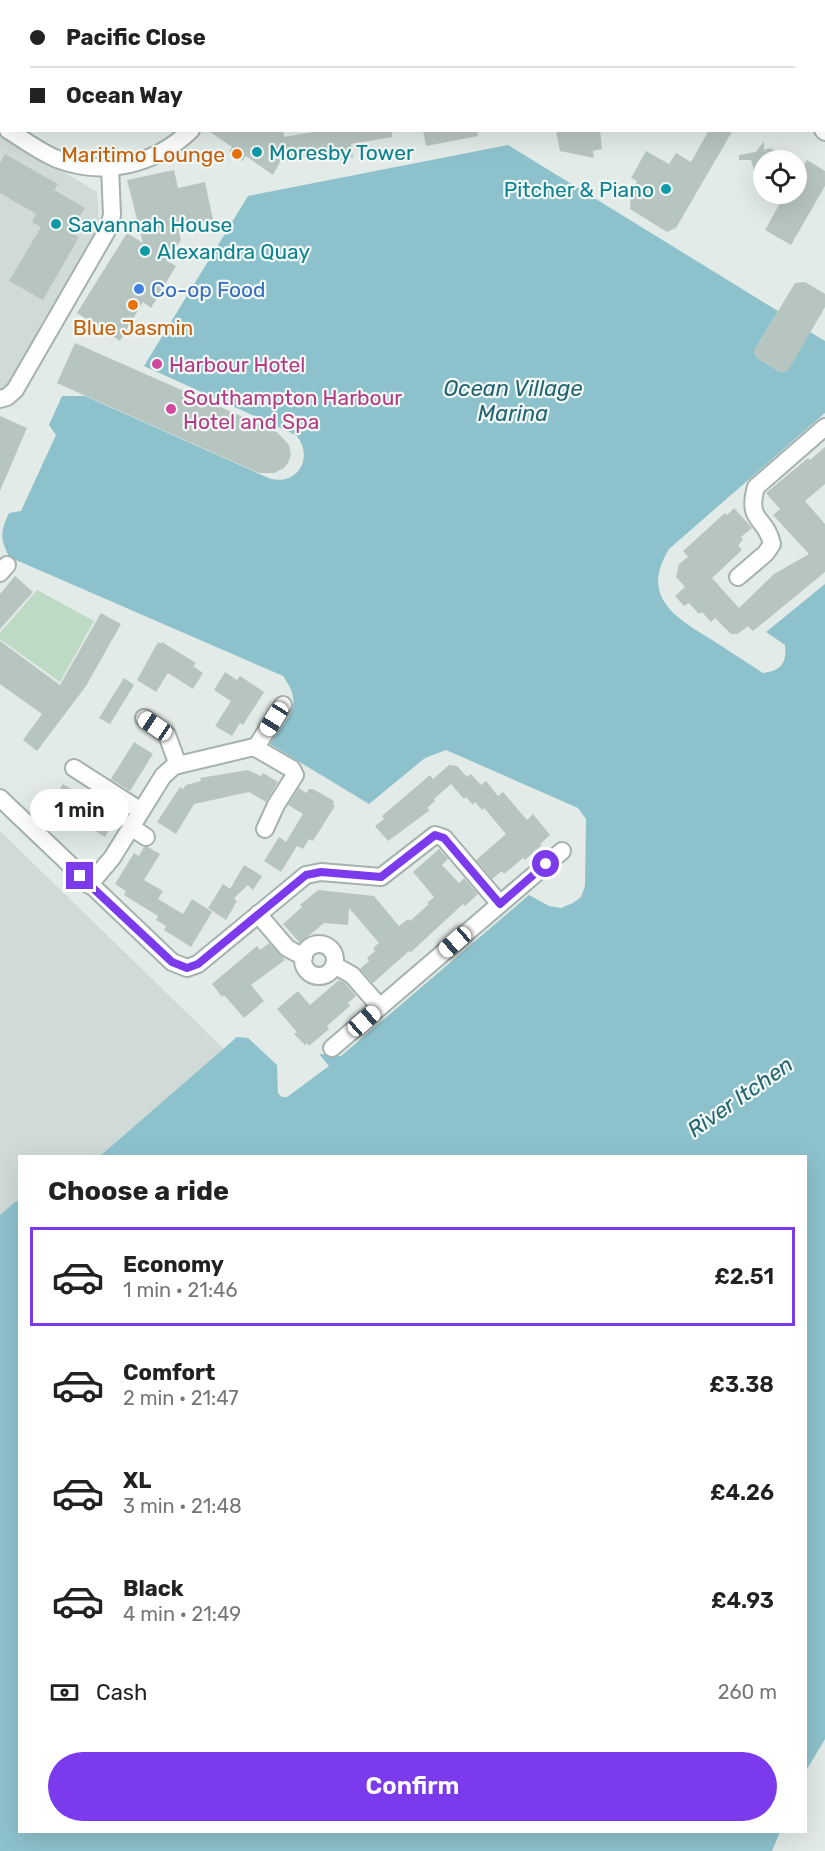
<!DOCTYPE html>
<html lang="en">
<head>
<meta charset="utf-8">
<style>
  :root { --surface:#fff; --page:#f6f6f6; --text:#222; --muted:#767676; --line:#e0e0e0; --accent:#7c3aed }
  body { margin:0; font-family:Rubik,sans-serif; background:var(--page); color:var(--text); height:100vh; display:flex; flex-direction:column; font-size:22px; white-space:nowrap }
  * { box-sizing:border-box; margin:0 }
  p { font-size:20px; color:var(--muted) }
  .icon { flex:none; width:33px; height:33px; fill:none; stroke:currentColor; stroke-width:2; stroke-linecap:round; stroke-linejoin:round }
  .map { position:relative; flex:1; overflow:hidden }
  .details { position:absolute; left:18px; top:1155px; width:789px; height:678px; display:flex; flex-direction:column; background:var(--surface); border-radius:0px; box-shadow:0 6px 24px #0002 }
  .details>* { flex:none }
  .guide { position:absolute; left:0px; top:0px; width:825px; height:132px; box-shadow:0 6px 24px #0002; display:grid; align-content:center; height:132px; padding:0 30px; background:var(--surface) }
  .tools { position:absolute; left:753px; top:150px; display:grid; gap:12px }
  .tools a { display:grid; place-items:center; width:54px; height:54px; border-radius:50%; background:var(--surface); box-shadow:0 6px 24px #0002; font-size:30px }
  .end { position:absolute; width:27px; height:27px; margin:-14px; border:8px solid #7c3aed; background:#fff; box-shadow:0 0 0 3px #fff }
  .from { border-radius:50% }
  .bubble { position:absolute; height:42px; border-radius:21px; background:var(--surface); box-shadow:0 6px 24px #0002; font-size:20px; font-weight:600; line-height:42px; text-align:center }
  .car { position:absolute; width:18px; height:36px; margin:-18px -9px; border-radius:8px; box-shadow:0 0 4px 2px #0007; background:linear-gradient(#fff 24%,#345 0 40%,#fff 0 76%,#345 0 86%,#fff 0) }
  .guide b { display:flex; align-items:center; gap:21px; height:57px; font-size:22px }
  .guide b+b { border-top:2px solid var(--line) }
  .guide i { width:15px; height:15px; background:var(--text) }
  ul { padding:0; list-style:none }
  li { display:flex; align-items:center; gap:18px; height:99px; margin:0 12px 9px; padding:0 18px; border:3px solid transparent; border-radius:0px }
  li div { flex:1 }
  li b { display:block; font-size:22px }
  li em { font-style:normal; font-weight:600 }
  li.on { border-color:var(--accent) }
  li>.icon { width:54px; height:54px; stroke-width:1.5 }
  h2 { padding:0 30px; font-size:27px; line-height:72px }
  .pay { display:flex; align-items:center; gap:15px; height:66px; padding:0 30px; font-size:22px }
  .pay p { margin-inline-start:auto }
  .primary-button { display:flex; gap:12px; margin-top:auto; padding:12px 30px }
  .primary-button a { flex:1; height:69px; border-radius:36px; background:var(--accent); color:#fff; font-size:24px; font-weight:600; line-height:69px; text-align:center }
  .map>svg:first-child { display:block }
  .built { fill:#d0dad6 }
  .green { fill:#bcdac4 }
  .water { fill:#8dc2cc }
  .building { fill:#b7c5c0 }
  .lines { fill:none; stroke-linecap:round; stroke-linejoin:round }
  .minor-casing { stroke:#a5b2ae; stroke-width:20 }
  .minor { stroke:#fff; stroke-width:16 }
  .route { stroke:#7c3aed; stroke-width:8 }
  .culture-dot { fill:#0f9aa8; stroke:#f2f8f5; stroke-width:2 }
  .food-dot { fill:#e8710a; stroke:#f2f8f5; stroke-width:2 }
  .shop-dot { fill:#3f7fe0; stroke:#f2f8f5; stroke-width:2 }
  .hotel-dot { fill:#d1479c; stroke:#f2f8f5; stroke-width:2 }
  .labels { text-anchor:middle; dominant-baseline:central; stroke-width:4.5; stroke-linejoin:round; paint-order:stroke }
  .culture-label { font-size:21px; fill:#0d838f; stroke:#f2f8f5; text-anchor:start }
  .food-label { font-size:21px; fill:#c56008; stroke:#f2f8f5; text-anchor:end }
  .shop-label { font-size:21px; fill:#366cbe; stroke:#f2f8f5; text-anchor:start }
  .hotel-label { font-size:21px; fill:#b23c85; stroke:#f2f8f5; text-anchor:start }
  .water-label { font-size:22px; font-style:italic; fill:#226471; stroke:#f2f8f5 }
</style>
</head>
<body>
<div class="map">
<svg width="825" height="1851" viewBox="0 0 825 1851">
  <rect width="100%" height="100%" fill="#e2ebe7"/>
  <g class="built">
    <path d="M0 133 97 192 99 226 9 387 0 392Z"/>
    <path d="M0 831 224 1049 100 1156H20L19 1201 15 1202 0 1215Z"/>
  </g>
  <path class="green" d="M37 590 94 621 60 682 0 639V633Z"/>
  <g class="water">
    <path d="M508 145 778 311 754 351 756 357 780 372 787 371 810 332 825 341V413L669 549C641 595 672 616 709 638 727 650 745 661 763 673 781 671 787 663 785 645L766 632 825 584V1739L806 1771V1156H100L237 1037 248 1038 277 1065 278 1093 282 1097H287L329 1066 319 1054 341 1056 529 895 549 906 561 908 573 903 581 897 585 886 586 819 578 808 446 750 425 758 369 804 270 744C288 716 305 707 283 676L9 557C0 537 0 533 9 513L21 511 56 435 49 425 62 396H85L271 479C299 485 314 456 296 435L144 366 248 196Z"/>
    <path d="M19 1201 20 1832H780L772 1851H0V1215L15 1202Z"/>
  </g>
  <g class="building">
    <path d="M207 130H283L284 137 325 130H392V137L351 144 353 157 337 160 335 152 280 162 273 175 246 156 242 161 229 152 232 147Z"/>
    <path d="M423 130H477L478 136 426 146Z"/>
    <path d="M556 130H600L602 149 593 151 594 158 560 151Z"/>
    <path d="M709 130H733L676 228 667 232 630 209 631 194 637 181 631 178 646 151 669 164 676 153 691 162Z"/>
    <path d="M764 141V150L770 148 791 160H764V191H760L751 160H739V155L756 152Z"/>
    <path d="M5 154 58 184 54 190 85 208 71 232 79 237 43 300 9 281 41 227 32 222 36 214 0 193V163Z"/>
    <path d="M807 160 825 171V186L791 245 765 230 785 194H796V164L803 167Z"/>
    <path d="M174 170 178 188 205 182 213 220 178 226 181 240 167 261 176 266 151 308 143 302 120 341 77 313 127 233 143 243 127 180Z"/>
    <path d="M805 282 825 294V307L788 371 780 372 756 357 754 351 795 283Z"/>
    <path d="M75 343 277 432 289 445 291 455 288 463 284 468 274 473H259L57 383Z"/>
    <path d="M0 416 27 428 0 491Z"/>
    <path d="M825 447V484L805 501 825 524V572L753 631 748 626 738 634H731L715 618 711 622 702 612 699 614 689 603 684 606 675 596 685 587 676 577 679 564 688 557 683 551 725 513 727 515 734 508 752 528 741 537 743 540 738 545 742 550 712 578 739 608 774 574 809 554 773 515 780 509 766 493 808 458 810 460Z"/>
    <path d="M15 576 33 592 0 629V594Z"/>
    <path d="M101 613 121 624 86 686 37 751 23 740 42 714 0 684V641L60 685Z"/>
    <path d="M158 642 161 644 162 642 196 663 193 666 203 673 193 689 168 673 156 692 137 680Z"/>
    <path d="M225 672 237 680 240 676 264 692 243 725 240 723 232 736 215 726 231 701 214 690Z"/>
    <path d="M124 678 134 685 110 724 99 718Z"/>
    <path d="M134 742 153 754 130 791 111 779Z"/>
    <path d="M449 765 457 766 467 777 471 774 481 785 486 781 498 796 503 792 527 820 533 814 550 835 540 844 542 845 525 860 523 858 504 874 502 871 492 879 476 860 506 834 484 808 482 810 475 802 473 805 466 797 464 799 451 784 434 799 435 801 427 808 430 810 388 841 375 826 384 819 382 816 430 775 433 779Z"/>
    <path d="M247 770 261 776 263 773 278 782 266 802 249 792 194 804 176 834 157 822 180 787 183 789 186 785 201 781 200 778Z"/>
    <path d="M63 784 117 817 105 837 51 804Z"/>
    <path d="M299 788 306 793 309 789H313L334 801 333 804 335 806 313 841 309 839 303 849 297 846 281 872 264 861 279 837 286 842 303 814 288 805Z"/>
    <path d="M144 847H148L160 854 144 880 163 891 158 899 183 914 192 899 212 912 191 947 164 930 166 926 156 920 158 916 124 895 126 891 115 884 134 853 139 856Z"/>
    <path d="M439 849 448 859 442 865 459 883 464 878 478 894 465 906 463 904 410 953 409 951 373 983 360 969 369 961 367 958 375 951 373 948 379 943 349 908 348 925 324 923 300 943 283 924 302 907 300 905 318 890 374 896 399 926 408 919 410 921 429 904 427 903 434 897 413 872Z"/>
    <path d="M244 865 262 876 253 890 248 885 234 898 237 901 226 920 208 908 223 884 230 889Z"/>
    <path d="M269 943 285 960 251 985 264 1001 244 1018 224 995 222 997 212 984 257 946 260 950Z"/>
    <path d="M339 980 345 983 356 996 348 1003 350 1006 327 1026 329 1029 309 1046 307 1043 305 1045 294 1034 297 1032 277 1009 298 991 310 1005Z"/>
  </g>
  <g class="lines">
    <g class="minor-casing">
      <g id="minor">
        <path d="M210 0V2"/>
        <path d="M725 0 726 2"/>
        <path d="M749 0 750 2"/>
        <path d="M0 94 2 92"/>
        <path d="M824 94 825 95"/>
        <path d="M8 130C24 140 40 152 57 159 103 177 155 165 191 130"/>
        <path d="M823 130 825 132"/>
        <path d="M0 399 7 397 15 390 108 229 112 215 110 167"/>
        <path d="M0 573 7 565"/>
        <path d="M738 577 766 553 772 544C766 516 746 523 756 487L825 427"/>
        <path d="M144 718 167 735 178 765"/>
        <path d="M256 747 283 705"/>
        <path d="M74 768 141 811"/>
        <path d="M0 798 172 962 187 968 198 964 306 875 321 872 381 877 435 835 444 838 500 904"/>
        <path d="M131 827 146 837"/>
        <path d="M89 885 112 858 163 776 174 766 254 747 292 769 295 775 276 805 265 829"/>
        <path d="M258 914 287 948 304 957"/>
        <circle cx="319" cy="960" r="16"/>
        <path d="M334 965 352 975 380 1007"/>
        <path d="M332 1048 562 851"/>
      </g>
    </g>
    <use href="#minor" class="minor"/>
  </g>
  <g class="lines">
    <path class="route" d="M80 876 172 962 187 968 198 964 306 875 321 872 381 877 435 835 444 838 500 904 546 864"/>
  </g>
  <g class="culture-dot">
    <circle cx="257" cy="152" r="6"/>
    <circle cx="666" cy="189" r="6"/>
    <circle cx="56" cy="224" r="6"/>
    <circle cx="145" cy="251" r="6"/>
  </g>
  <g class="food-dot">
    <circle cx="237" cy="154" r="6"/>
    <circle cx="133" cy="305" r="6"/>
  </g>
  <circle class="shop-dot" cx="139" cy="289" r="6"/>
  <g class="hotel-dot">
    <circle cx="157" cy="364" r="6"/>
    <circle cx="171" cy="409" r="6"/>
  </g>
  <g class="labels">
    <g class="culture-label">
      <text x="269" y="152">Moresby Tower</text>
      <text x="654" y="189" text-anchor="end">Pitcher &amp; Piano</text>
      <text x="68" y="224">Savannah House</text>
      <text x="157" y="251">Alexandra Quay</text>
    </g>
    <g class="food-label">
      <text x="225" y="154">Maritimo Lounge</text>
      <text x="133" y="327" text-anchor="middle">Blue Jasmin</text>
    </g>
    <g class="shop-label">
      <text x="151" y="289">Co-op Food</text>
    </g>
    <g class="hotel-label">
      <text x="169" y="364">Harbour Hotel</text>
      <text x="183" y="397">Southampton Harbour<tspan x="183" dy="24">Hotel and Spa</tspan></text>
    </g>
    <g class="water-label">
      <text x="513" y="388">Ocean Village<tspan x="513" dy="25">Marina</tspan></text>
      <text transform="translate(740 1097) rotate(-35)">River Itchen</text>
    </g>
  </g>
</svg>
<div class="tools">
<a><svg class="icon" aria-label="locate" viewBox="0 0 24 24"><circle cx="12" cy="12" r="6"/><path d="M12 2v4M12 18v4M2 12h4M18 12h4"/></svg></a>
</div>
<i class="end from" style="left:546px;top:864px"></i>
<i class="end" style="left:80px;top:876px"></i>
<div class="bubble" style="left:30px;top:789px;width:99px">1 min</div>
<i class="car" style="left:274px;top:719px;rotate:212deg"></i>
<i class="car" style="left:155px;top:726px;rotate:304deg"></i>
<i class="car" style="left:455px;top:942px;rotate:229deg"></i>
<i class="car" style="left:364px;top:1021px;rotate:49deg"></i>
<div class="guide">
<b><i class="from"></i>Pacific Close</b>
<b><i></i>Ocean Way</b>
</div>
<section class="details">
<h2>Choose a ride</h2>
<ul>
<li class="on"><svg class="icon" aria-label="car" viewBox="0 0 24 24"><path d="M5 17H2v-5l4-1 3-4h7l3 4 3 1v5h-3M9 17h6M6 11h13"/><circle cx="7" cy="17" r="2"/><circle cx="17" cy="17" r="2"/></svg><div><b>Economy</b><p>1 min · 21:46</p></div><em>£2.51</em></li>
<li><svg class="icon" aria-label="car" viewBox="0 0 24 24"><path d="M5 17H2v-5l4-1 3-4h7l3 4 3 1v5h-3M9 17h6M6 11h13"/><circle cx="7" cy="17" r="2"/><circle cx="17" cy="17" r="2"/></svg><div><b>Comfort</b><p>2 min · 21:47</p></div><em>£3.38</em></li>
<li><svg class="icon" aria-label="car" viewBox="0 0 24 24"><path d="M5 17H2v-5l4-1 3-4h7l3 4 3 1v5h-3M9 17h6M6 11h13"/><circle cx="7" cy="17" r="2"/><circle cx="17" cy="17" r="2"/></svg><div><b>XL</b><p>3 min · 21:48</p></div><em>£4.26</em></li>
<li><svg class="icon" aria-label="car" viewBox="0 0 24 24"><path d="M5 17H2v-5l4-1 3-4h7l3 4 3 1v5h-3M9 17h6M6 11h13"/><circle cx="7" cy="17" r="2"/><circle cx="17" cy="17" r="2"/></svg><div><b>Black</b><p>4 min · 21:49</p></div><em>£4.93</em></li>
</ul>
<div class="pay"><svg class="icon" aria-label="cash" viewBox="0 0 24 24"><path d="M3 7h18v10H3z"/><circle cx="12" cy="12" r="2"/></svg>Cash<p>260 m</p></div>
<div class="primary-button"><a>Confirm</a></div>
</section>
</div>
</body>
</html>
